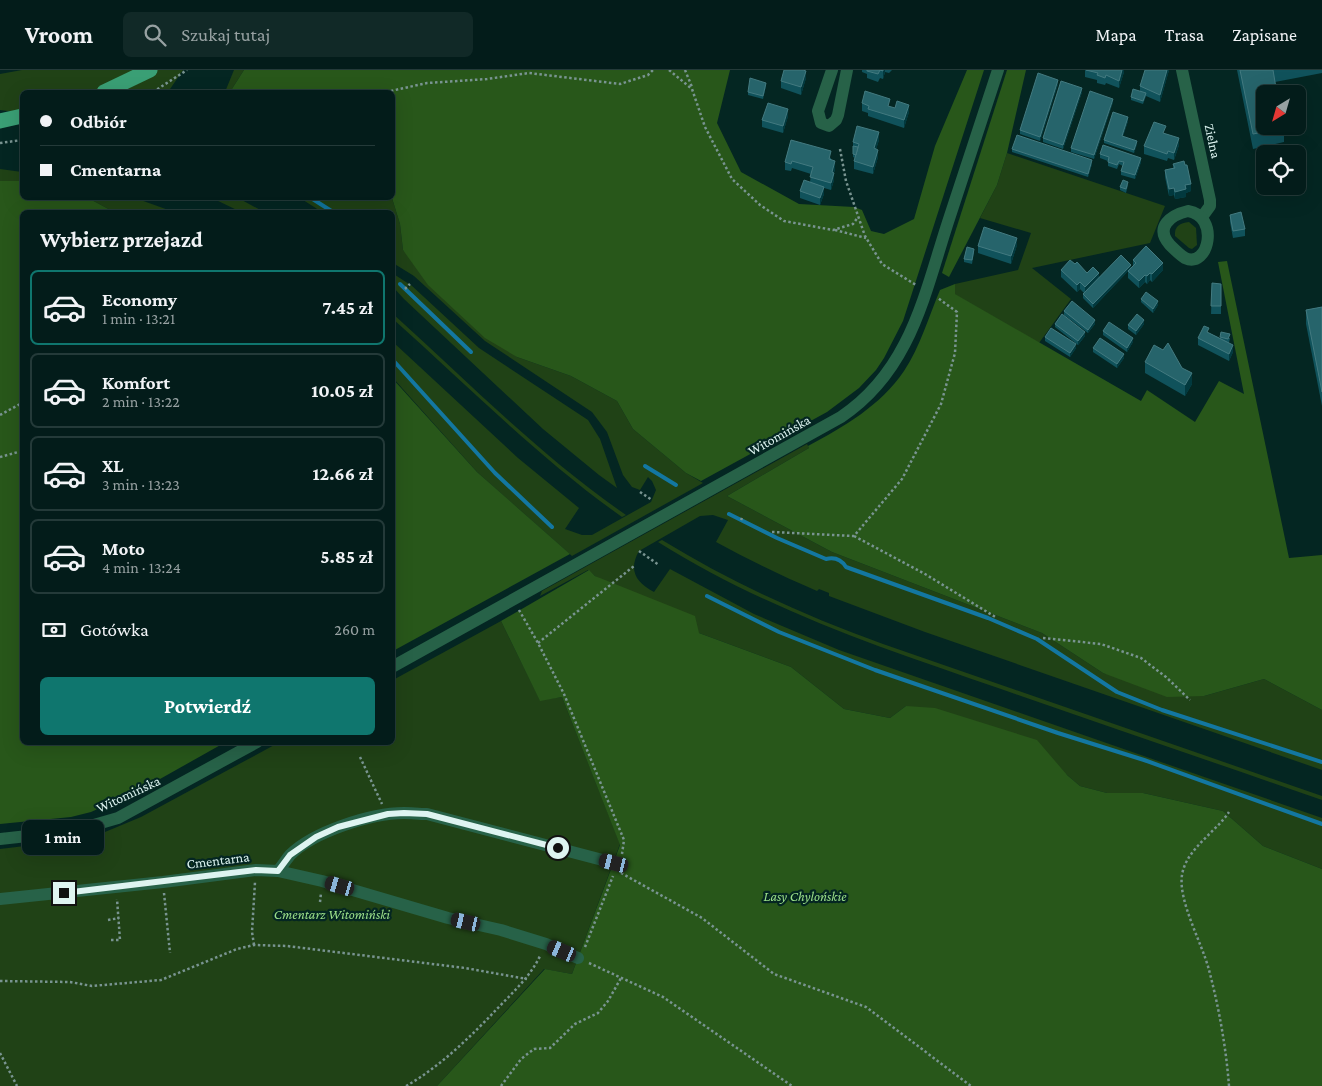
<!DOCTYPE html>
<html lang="pl">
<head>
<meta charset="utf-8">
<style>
  :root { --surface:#031c1a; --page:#112927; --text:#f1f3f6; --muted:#97a1a2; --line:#243a39; --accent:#0f766e }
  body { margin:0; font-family:"Crimson Pro",serif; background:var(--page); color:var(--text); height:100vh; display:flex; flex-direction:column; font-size:19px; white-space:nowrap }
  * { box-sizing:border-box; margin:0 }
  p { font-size:16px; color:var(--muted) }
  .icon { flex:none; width:28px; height:28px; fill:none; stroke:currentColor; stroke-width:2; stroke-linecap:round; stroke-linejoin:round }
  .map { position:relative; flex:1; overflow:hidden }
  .details { position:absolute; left:20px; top:140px; width:375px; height:535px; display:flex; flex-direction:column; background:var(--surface); border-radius:8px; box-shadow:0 5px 20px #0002,0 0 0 1px var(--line) }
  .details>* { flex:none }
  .top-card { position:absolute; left:20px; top:20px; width:375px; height:110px; border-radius:8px; box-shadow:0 5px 20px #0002,0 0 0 1px var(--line); display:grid; align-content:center; height:110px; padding:0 20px; background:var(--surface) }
  .needle { width:32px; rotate:217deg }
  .controls { position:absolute; left:1256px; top:15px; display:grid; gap:10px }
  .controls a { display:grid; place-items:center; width:50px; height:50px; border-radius:8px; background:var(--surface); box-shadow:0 5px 20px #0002,0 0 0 1px var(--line); font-size:25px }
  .end { position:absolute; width:22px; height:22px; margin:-11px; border:6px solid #def4f1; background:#111; box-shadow:0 0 0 2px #111 }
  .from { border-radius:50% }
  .bubble { position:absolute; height:35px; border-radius:8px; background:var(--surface); box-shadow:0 5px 20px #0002,0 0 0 1px var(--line); font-size:16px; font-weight:700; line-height:35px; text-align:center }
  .car { position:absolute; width:15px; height:30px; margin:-15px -8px; border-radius:6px; box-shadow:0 0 4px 1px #0007; background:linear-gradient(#222 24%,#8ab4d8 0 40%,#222 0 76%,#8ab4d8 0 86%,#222 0) }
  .top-card b { display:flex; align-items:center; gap:18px; height:48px; font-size:19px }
  .top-card b+b { border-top:1px solid var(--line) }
  .top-card i { width:12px; height:12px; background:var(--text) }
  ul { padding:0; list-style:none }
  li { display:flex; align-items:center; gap:15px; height:75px; margin:0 10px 8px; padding:0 10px; border:2px solid var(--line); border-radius:8px }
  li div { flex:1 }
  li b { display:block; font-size:19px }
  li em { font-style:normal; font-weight:700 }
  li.selected { border-color:var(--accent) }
  li>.icon { width:45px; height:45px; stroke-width:1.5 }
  h2 { padding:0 20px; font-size:22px; line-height:60px }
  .pay { display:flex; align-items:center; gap:12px; height:55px; padding:0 20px; font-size:19px }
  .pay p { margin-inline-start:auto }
  .cta { display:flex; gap:10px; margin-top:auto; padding:10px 20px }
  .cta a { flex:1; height:58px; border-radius:8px; background:var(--accent); color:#fff; font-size:20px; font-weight:700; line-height:58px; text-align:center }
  header { display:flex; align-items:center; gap:30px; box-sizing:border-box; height:70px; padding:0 25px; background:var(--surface); border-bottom:1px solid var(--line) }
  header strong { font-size:24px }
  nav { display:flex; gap:28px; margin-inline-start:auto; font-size:18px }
  .search { width:350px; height:45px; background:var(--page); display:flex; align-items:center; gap:12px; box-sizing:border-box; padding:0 18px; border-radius:8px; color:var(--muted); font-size:19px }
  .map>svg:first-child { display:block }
  .green { fill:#204216 }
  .forest { fill:#28571a }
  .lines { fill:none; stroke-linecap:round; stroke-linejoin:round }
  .stream { stroke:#1377a1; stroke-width:4 }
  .path { stroke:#799491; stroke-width:2.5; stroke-dasharray:2.5 2.5; stroke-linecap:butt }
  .minor { stroke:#276248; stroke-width:12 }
  .major { stroke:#3a9f75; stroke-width:15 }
  .wall { fill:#10525b }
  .shaded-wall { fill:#02393e }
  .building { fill:#26646b; stroke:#437a80 }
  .route { stroke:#def4f1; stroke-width:6 }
  .labels { text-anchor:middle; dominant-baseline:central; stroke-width:4.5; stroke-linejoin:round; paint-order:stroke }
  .street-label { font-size:14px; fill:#def4f1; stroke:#042622 }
  .park-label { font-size:14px; font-style:italic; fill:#9bdf89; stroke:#042622 }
</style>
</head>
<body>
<header>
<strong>Vroom</strong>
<div class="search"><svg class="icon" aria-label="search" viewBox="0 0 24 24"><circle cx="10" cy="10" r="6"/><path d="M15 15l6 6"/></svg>Szukaj tutaj</div>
<nav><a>Mapa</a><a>Trasa</a><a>Zapisane</a></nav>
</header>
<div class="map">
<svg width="1322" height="1016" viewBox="0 0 1322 1016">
  <rect width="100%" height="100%" fill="#042622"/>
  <g class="green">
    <path d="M22 0H183L168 22H22V43L0 40V4Z"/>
    <path d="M234 0H244L230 22H225Z"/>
    <path d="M1007 83 1165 136 1150 173 1032 198 1071 229 1039 273 954 224 955 214 1018 200 1031 163 980 148 997 115Z"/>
    <path d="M0 99 22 102V111H0Z"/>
    <path d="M88 128H135L174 142H114Z"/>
    <path d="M212 128H238L264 142H241Z"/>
    <path d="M300 128H392L400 154 403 180 517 287 571 306 617 331 633 359 686 403 703 413 572 486 477 402 393 308V272L518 388 579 438 565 459 582 465H592L651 432 656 420 652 411 648 407 640 420 632 417 623 405 607 362 592 342 485 271 414 206 393 193 392 142H322Z"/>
    <path d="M1189 152 1196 158 1197 175 1192 179 1189 178 1175 166C1174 156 1180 153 1189 152Z"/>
    <path d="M392 203 409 214 406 220 411 215 479 278 588 350 600 369 617 418 599 405 543 359 404 229 393 217Z"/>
    <path d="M392 243C468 312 541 386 626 445L622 447C539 388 468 316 393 249Z"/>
    <path d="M807 374 809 378 727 426 832 482 1042 563 1103 603 1204 626 1264 609 1322 640V700L925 562 829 526V523L819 519 817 521C782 506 749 490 716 472L728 450 713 445 700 446 639 481C628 500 636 513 654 522L670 499 754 544 839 580 1322 748V799L1263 776 1223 741 1143 723H1107L1080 716 1067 705 906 636 890 648 844 639 791 597 699 563 595 506 588 500 540 526 542 521Z"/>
    <path d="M662 470C732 513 806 546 883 574L1322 726V730C1215 693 1108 656 1001 619 881 578 767 540 658 472Z"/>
    <path d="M501 551 540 630 562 627 620 774 572 904 544 899 437 1016H0V779L75 770 105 762 141 747 278 673 392 672 393 610Z"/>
  </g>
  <g class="forest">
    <path d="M244 0H730L717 53 741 102 799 134 854 137 862 140 871 161 884 164 914 149 935 76 967 0H984L903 251 884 288 876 300 859 318 827 342 701 411 686 403 633 359 617 331 571 306 517 287 485 268 428 215 403 180 400 154 392 128V22H230Z"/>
    <path d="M1007 0H1026L1007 83 997 115 949 207 942 203Z"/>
    <path d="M0 111H22V128H88L114 142H22V672L224 673 144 718 91 742 71 747 0 754Z"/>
    <path d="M1227 191 1289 488 1322 485V640L1264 609 1204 626 1167 627 1103 603 1042 563 832 482 727 426 809 378 808 376C845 356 880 336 904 301 920 277 929 246 940 220L955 214V224L1141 331 1147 320 1195 352 1219 311 1244 324 1218 192Z"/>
    <path d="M392 308 477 402 570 484 393 581Z"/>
    <path d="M589 500 595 506 695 546 699 563 791 597 844 639 890 648 906 636 935 638 1037 670 1067 705 1080 716 1107 723H1143L1223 741 1263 776 1322 799V1016H437L545 899 572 904 620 775 562 627 540 631 501 551Z"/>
  </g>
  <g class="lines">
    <g class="stream">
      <path d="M311 128 333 142"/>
      <path d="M400 214 471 282"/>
      <path d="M392 289 495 403 552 457"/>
      <path d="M645 396 676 415"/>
      <path d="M729 444 777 468 826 489C834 487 841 489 846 497L988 548 1037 569 1117 622 1162 640 1322 692"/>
      <path d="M707 526 779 562 875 600 1058 663 1144 690 1322 754"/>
    </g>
    <g class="path">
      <path d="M669 0 692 19 705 57 732 109 760 135 784 151 833 160 853 154 858 147"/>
      <path d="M685 0 692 17"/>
      <path d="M153 22 187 0"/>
      <path d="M386 22 427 13 487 9 529 3 620 14 648 5 653 0"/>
      <path d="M0 73 22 70"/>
      <path d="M840 79 846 111 865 166 882 194 916 215"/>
      <path d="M835 160 866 168"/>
      <path d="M405 219 410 214"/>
      <path d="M0 345 22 333"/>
      <path d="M0 387 22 381"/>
      <path d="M640 422 652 430"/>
      <path d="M741 450 742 448"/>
      <path d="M772 462 854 466 902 409 941 334 955 283 957 242 938 228"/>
      <path d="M854 466 925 504 997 548"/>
      <path d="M639 481 659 495"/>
      <path d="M519 540 538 573 564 624 624 770 622 784"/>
      <path d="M1043 568 1101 574 1141 588 1166 607 1190 630"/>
      <path d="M538 573 634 496"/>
      <path d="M360 687 382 734"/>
      <path d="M621 803 702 848 774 904 866 937 971 1016"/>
      <path d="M164 823 170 883"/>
      <path d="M320 832 321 823"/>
      <path d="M108 850 119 848"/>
      <path d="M111 870H120L117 829"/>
      <path d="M254 875 252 862 255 812"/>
      <path d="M585 877 613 806"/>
      <path d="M589 893 663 927 792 1016"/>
      <path d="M0 911 70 912 92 916 161 910 237 879 254 875 287 876 465 898 527 909"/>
      <path d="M0 983 17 1016"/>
      <path d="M406 1016C440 997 471 966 497 939 513 922 530 907 540 886"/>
      <path d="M501 1016 521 989 534 979 550 978 575 954 598 943 608 931 621 908"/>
      <path d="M1229 1016C1226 977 1219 938 1209 900 1202 873 1178 831 1182 805 1186 779 1215 763 1229 742"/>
    </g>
    <g class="minor">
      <path d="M832 0 818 41 821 53 829 56 836 50 838 45 847 0"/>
      <path d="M1182 0 1210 130V136L1202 147"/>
      <path d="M1188 141C1220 146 1209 199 1185 188 1180 185 1174 179 1170 175 1154 157 1171 145 1188 141Z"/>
      <path d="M392 597 841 347C910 301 924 226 948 152 965 101 981 51 998 0"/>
      <path d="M0 769 73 761 118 748 257 672"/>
      <path d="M278 801C282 796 286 790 290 785 313 762 371 743 404 743 411 743 419 744 427 744L614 793"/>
      <path d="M0 829 163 812 256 800 278 801 322 811 448 848 501 860 546 874 578 888"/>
    </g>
    <g class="major">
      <path d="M104 22 150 0"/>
      <path d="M0 51 22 46"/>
    </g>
  </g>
  <g class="wall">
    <path d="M862 0H892L889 3 885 2 883 9 880 8 878 12 867 8V4L862 2Z"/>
    <path d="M1085 0H1124V2L1119 18 1106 13 1105 15 1097 13V10L1085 7Z"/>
    <path d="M1169 0 1160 32 1146 26 1143 34 1131 30V27L1140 21V16Z"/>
    <path d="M1237 0H1322V3L1275 12 1284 58V72L1253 79Z"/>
    <path d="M806 8 801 25 781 18V11Z"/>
    <path d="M1058 14 1040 71 1020 64V60Z"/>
    <path d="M766 16 763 29 748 25V22Z"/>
    <path d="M1082 22 1063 79 1043 72V68Z"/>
    <path d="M1113 32 1094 89 1071 82V78Z"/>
    <path d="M862 33 909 42 904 58 868 46V43L862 41Z"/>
    <path d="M788 46 783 63 762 57V50Z"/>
    <path d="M1128 51 1123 66 1137 74 1134 83 1104 73V70Z"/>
    <path d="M1166 64 1179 75 1174 90 1168 88 1167 91 1144 84V76Z"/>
    <path d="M791 70 831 88V89L835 99 834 103V110L831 120 824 118V124L820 135 800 128V121L810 112 811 104 792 98 791 101 785 100V92Z"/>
    <path d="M879 70 876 79 878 87 873 104 854 99V91L855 88 853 87V72Z"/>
    <path d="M1012 79 1092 94 1088 107 1012 82Z"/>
    <path d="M1100 84 1141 92 1135 109 1121 105V101L1123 96 1119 94 1117 99 1108 96V91L1100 88Z"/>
    <path d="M1173 94 1191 121 1186 123V127L1175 129 1174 125 1169 126 1165 107V100L1173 98Z"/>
    <path d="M1128 115 1126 123 1120 120V117Z"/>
    <path d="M1230 145 1245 159V166L1233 168 1230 152Z"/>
    <path d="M1017 175 1011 194 978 183V176Z"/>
    <path d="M974 182 972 194 964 192V189Z"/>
    <path d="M1133 190 1163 200 1152 212 1150 210 1147 214 1145 212 1139 218 1128 208V201L1133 196Z"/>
    <path d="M1075 194 1087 203 1099 207 1131 198 1093 238 1083 228V224L1084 223 1080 219 1077 222 1061 207V200Z"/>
    <path d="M1212 213 1221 214V244H1211Z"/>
    <path d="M1141 229 1158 235 1153 243 1141 232Z"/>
    <path d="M1322 237V336L1306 254V240Z"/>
    <path d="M1064 241 1095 254 1088 263 1064 245Z"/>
    <path d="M1055 254 1085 266 1078 275 1055 257Z"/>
    <path d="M1144 254 1136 265 1128 259V255Z"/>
    <path d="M1103 261 1133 272 1127 282 1103 265Z"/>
    <path d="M1209 263 1220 268V267L1230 268 1229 273 1233 282 1229 291 1198 275V268Z"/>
    <path d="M1045 267 1076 278 1070 287 1045 271Z"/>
    <path d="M1093 278 1124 288 1117 298 1093 282Z"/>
    <path d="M1145 292 1192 314 1185 326 1145 303Z"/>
  </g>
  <g class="shaded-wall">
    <path d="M883 0H885V2L883 9Z"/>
    <path d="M1122 0H1124V2L1119 18V11Z"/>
    <path d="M1167 0H1169L1160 32V25Z"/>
    <path d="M806 1V8L801 25V17Z"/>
    <path d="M1058 10V14L1040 71V67Z"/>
    <path d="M766 13V16L763 29V26Z"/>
    <path d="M1082 18V22L1063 79V75Z"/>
    <path d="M1113 29V32L1094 89V85Z"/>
    <path d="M909 35V42L904 58V50Z"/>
    <path d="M788 39V46L783 63V56Z"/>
    <path d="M1128 47V51L1122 69V66Z"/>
    <path d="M879 62V70L874 86V78Z"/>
    <path d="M1179 68V75L1174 90V83Z"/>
    <path d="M1137 71V74L1134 83V80Z"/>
    <path d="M878 80V87L873 104V97Z"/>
    <path d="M1141 88V92L1135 109V105Z"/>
    <path d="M1092 90V94L1088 107V104Z"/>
    <path d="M835 91V99L832 109V102Z"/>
    <path d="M834 103V110L831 120V113Z"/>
    <path d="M1191 114V121L1186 123V127L1175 129V122L1185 115Z"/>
    <path d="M824 117V124L820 135V128Z"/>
    <path d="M1174 118V125L1169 126V119Z"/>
    <path d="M1017 168V175L1011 194V186Z"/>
    <path d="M1163 193V200L1152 212V204Z"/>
    <path d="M1131 195V198L1093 238V234Z"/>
    <path d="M1099 203V210L1085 225V217Z"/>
    <path d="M1150 203V210L1147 214V206Z"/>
    <path d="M1145 205V212L1139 218V211Z"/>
    <path d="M1080 212V219L1077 222V215Z"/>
    <path d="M1158 231V235L1153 243V239Z"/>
    <path d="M1095 250V254L1088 263V260Z"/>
    <path d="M1144 250V254L1136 265V261Z"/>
    <path d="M1085 262V266L1078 275V271Z"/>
    <path d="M1133 268V272L1127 282V278Z"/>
    <path d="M1076 274V278L1070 287V283Z"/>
    <path d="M1233 275V282L1229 291V284Z"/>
    <path d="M1124 284V288L1117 298V294Z"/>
    <path d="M1192 303V314L1185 326V315Z"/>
  </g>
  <g class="building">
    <path d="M784 0H803L806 1 801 17 781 11Z"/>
    <path d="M867 0H883V1L880 0 878 4 867 1Z"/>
    <path d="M1086 0H1122L1119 11 1106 5 1105 8 1097 5 1098 3Z"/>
    <path d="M1145 0H1167L1160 25 1140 16Z"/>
    <path d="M1240 0H1273L1277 24H1265V56H1284V58L1253 64Z"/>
    <path d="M1038 3 1058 10 1040 67 1020 60Z"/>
    <path d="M750 8 766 13 763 26 748 22Z"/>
    <path d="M1061 11 1082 18 1063 75 1043 68Z"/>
    <path d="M1133 19 1146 23 1143 31 1131 27Z"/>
    <path d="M865 21 890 29 888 36 895 38 897 31 909 35 904 50 868 39 869 36 862 33Z"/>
    <path d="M1090 21 1113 29 1094 85 1071 78Z"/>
    <path d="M768 33 788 39 783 56 762 50Z"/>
    <path d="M1113 42 1128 47 1122 66 1137 71 1134 80 1104 70Z"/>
    <path d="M1154 52 1166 56 1163 63 1179 68 1174 83 1168 81 1167 84 1144 76Z"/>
    <path d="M857 56 879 62 874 78 878 80 873 97 854 91 859 74 853 72Z"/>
    <path d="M1017 65 1092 90 1088 104 1012 79Z"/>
    <path d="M791 70 831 81 829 89 835 91 832 102 834 103 831 113 810 107 813 97 792 91 791 94 785 92Z"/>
    <path d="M1103 75 1141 88 1135 105 1121 101 1124 92 1119 91 1117 95 1108 92 1109 87 1100 84Z"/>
    <path d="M853 76 858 77 856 85 853 84Z"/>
    <path d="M1184 91 1185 95H1187L1191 114 1185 115 1186 119 1175 122 1174 118 1169 119 1165 100 1175 98 1173 94Z"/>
    <path d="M804 110 824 117 820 128 800 121Z"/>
    <path d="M1123 110 1128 112 1126 119 1120 117Z"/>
    <path d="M1241 142 1245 159 1233 161 1230 145Z"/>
    <path d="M984 157 1017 168 1011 186 978 176Z"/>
    <path d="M1146 176 1163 193 1152 204 1150 203 1147 206 1145 205 1139 211 1128 201 1136 193 1133 190Z"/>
    <path d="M967 177 974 179 972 190 964 189Z"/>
    <path d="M1121 185 1131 195 1093 234 1083 224Z"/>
    <path d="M1070 190 1075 194 1077 192 1087 203 1093 197 1099 203 1085 217 1080 212 1077 215 1061 200Z"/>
    <path d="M1212 213 1221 214V236H1211Z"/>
    <path d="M1146 222 1158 231 1153 239 1141 229Z"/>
    <path d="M1072 231 1095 250 1088 260 1064 241Z"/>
    <path d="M1322 237V322L1306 240Z"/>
    <path d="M1062 244 1085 262 1078 271 1055 254Z"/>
    <path d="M1137 244 1144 250 1136 261 1128 255Z"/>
    <path d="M1109 252 1133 268 1127 278 1103 261Z"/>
    <path d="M1204 256 1209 258 1207 262 1233 275 1229 284 1198 268Z"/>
    <path d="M1051 258 1076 274 1070 283 1045 267Z"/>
    <path d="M1221 262 1230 264 1228 269 1220 267Z"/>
    <path d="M1100 268 1124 284 1117 294 1093 278Z"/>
    <path d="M1168 273 1182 298 1192 303 1185 315 1145 292 1154 275 1163 280Z"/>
  </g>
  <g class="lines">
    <path class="route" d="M64 823 256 800 278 801 290 785 316 767 338 757 388 744 404 743 427 744 558 778"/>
  </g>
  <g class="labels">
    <g class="street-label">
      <text transform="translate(1213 71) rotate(78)">Zielna</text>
      <text transform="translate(779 365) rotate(-29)">Witomińska</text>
      <text transform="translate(128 724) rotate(-25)">Witomińska</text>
      <text transform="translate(218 790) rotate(-7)">Cmentarna</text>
    </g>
    <g class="park-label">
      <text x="805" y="826">Lasy Chylońskie</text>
      <text x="332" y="844">Cmentarz Witomiński</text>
    </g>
  </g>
</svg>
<div class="controls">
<a><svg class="needle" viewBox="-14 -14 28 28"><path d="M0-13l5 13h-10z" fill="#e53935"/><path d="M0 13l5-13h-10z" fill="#97a1a2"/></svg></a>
<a><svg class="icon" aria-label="locate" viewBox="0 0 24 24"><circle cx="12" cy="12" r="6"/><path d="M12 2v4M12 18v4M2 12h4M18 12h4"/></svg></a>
</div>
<i class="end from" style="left:558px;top:778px"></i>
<i class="end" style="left:64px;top:823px"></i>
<div class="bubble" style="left:22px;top:750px;width:82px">1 min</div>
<i class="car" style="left:614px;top:793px;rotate:284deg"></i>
<i class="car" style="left:340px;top:816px;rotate:286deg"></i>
<i class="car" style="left:466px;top:852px;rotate:283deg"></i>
<i class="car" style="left:562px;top:881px;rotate:293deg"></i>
<div class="top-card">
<b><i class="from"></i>Odbiór</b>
<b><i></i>Cmentarna</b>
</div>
<section class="details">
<h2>Wybierz przejazd</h2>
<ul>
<li class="selected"><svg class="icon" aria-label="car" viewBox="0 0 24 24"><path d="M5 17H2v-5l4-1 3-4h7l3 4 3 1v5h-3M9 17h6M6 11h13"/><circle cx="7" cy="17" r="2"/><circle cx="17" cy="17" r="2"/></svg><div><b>Economy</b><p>1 min · 13:21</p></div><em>7.45 zł</em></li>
<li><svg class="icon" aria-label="car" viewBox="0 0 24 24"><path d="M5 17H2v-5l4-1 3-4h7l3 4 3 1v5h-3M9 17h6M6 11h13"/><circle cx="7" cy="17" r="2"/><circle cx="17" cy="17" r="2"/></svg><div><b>Komfort</b><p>2 min · 13:22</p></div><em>10.05 zł</em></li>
<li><svg class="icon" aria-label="car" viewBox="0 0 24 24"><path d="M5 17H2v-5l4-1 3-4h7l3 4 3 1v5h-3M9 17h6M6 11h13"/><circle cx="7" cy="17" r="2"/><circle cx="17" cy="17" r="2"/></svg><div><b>XL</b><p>3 min · 13:23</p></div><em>12.66 zł</em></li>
<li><svg class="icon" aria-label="car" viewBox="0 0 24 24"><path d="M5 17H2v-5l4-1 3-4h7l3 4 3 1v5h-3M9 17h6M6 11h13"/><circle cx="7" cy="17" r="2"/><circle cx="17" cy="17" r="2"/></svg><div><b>Moto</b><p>4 min · 13:24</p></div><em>5.85 zł</em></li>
</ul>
<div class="pay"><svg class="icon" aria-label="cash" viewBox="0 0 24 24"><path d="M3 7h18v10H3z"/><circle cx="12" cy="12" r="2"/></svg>Gotówka<p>260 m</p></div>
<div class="cta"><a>Potwierdź</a></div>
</section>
</div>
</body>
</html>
